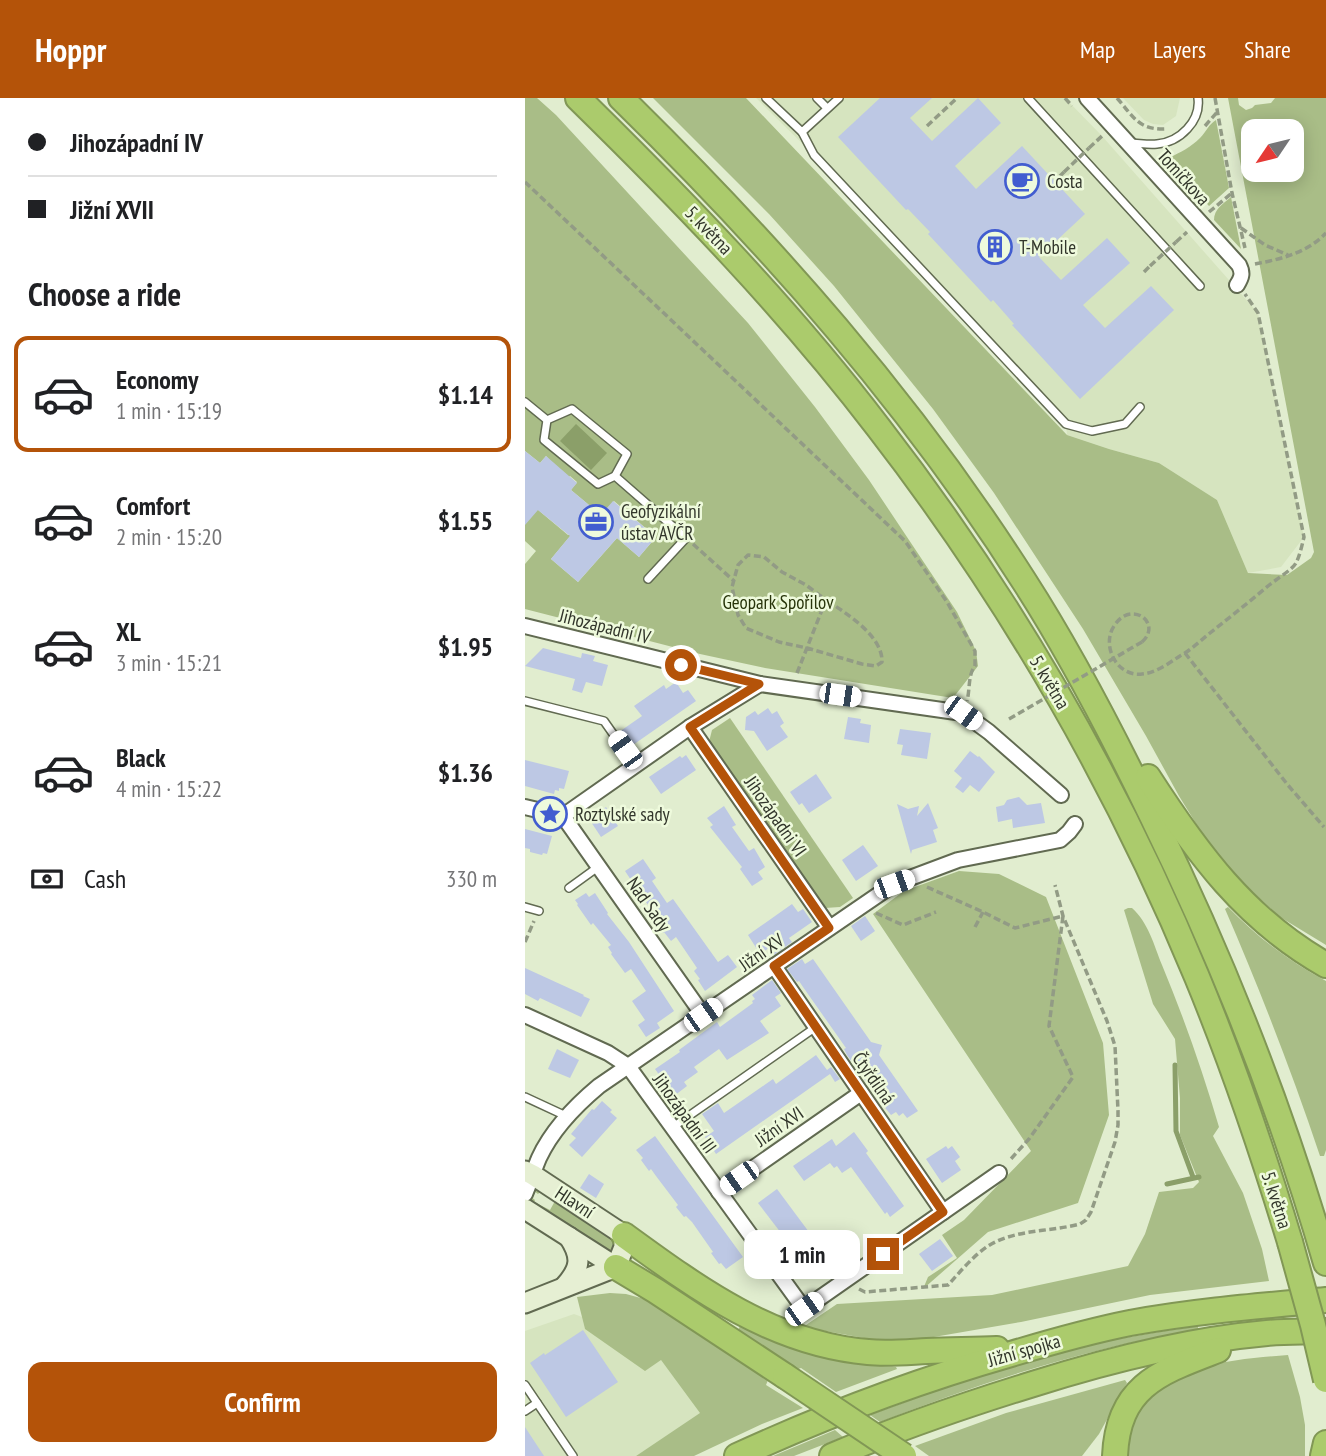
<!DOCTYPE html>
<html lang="en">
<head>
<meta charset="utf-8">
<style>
  :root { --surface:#fff; --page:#f6f6f6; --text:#202124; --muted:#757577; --line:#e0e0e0; --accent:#b45309 }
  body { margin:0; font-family:"PT Sans Narrow",sans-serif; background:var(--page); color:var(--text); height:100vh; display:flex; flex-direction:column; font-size:26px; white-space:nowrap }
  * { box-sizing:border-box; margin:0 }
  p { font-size:23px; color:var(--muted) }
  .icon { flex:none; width:38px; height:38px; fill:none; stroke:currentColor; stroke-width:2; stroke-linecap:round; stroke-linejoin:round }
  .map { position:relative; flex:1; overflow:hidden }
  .details { display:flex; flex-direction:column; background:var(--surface); width:525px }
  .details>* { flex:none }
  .guide { display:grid; align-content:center; height:154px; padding:0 28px; background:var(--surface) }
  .needle { width:46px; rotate:235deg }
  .fabs { position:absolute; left:716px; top:21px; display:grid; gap:14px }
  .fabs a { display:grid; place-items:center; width:63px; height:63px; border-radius:14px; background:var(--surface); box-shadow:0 4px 18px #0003; font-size:35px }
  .end { position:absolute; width:32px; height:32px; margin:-16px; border:9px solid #b45309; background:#fff; box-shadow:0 0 0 4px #fff }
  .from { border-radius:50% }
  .bubble { position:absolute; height:49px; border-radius:14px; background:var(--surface); box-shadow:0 4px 18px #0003; font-size:23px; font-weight:600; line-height:49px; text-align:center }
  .car { position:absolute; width:21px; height:42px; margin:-21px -10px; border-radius:9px; box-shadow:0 0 5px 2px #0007; background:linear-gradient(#fff 24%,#345 0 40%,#fff 0 76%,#345 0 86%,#fff 0) }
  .guide b { display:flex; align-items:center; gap:24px; height:66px; font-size:26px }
  .guide b+b { border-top:2px solid var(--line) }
  .guide i { width:18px; height:18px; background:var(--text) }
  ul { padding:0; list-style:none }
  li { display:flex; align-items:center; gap:21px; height:116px; margin:0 14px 10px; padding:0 14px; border:4px solid transparent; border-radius:14px }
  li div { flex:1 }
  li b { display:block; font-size:26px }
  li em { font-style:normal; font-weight:600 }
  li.on { border-color:var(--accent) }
  li>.icon { width:63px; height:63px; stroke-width:1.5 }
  h2 { padding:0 28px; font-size:32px; line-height:84px }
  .pay { display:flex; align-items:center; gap:18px; height:77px; padding:0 28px; font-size:26px }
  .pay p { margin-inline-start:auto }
  .cta { display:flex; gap:14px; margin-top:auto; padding:14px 28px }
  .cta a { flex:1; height:80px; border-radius:14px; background:var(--accent); color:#fff; font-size:28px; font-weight:600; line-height:80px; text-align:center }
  header { display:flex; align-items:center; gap:42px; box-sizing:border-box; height:98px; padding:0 35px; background:var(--accent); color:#fff }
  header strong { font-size:33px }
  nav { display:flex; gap:38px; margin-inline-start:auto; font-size:24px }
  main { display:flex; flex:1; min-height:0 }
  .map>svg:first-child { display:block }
  .built { fill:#d6e4bf }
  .green { fill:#a9bd87; fill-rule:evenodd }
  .water { fill:#8b9f69 }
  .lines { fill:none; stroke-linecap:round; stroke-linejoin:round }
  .stream { stroke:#8b9f69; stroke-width:5 }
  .building { fill:#bdc8e4 }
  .lane-casing { stroke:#616a51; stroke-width:10 }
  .street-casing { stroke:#616a51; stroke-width:18 }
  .secondary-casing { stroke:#616a51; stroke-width:23 }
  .highway-casing { stroke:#819755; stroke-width:28 }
  .path { stroke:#929b85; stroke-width:3.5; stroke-dasharray:7 3.5; stroke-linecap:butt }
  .lane { stroke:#fff; stroke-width:7 }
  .street { stroke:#fff; stroke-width:14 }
  .secondary { stroke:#e6efd3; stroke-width:19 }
  .highway { stroke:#abcb6c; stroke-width:24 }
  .highway-bridge-casing { stroke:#819755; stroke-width:28; stroke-linecap:butt }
  .path-bridge { stroke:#929b85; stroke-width:3.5; stroke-dasharray:7 3.5; stroke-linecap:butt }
  .highway-bridge { stroke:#abcb6c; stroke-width:24 }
  .route { stroke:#b45309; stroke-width:9 }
  .labels { text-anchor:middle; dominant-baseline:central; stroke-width:5; stroke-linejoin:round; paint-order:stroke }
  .street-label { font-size:19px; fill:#32362b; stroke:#eefadc }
  .poi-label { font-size:19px; fill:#32362b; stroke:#eefadc; text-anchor:start }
  .park-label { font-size:19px; fill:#27340a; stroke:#eefadc }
</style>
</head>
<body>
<header>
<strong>Hoppr</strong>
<nav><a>Map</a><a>Layers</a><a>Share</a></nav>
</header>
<main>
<section class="details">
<div class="guide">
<b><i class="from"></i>Jihozápadní IV</b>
<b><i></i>Jižní XVII</b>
</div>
<h2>Choose a ride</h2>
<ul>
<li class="on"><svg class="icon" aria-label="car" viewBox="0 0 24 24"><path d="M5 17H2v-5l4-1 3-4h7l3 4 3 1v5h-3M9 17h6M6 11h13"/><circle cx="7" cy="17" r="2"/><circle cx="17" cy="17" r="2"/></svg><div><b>Economy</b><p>1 min · 15:19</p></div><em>$1.14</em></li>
<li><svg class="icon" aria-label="car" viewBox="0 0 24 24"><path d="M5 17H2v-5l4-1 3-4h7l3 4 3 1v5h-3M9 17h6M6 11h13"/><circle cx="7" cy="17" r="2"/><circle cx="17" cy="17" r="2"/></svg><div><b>Comfort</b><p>2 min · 15:20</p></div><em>$1.55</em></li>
<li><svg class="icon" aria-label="car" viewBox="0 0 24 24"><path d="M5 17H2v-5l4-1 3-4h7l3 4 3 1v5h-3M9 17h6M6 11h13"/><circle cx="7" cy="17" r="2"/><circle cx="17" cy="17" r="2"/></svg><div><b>XL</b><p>3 min · 15:21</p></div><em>$1.95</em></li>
<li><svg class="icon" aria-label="car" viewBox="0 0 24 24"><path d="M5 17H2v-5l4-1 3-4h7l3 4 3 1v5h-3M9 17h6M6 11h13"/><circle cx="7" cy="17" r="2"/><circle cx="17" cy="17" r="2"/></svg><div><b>Black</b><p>4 min · 15:22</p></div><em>$1.36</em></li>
</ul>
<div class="pay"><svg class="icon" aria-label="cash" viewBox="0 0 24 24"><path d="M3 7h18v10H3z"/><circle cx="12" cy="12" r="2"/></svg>Cash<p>330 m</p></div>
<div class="cta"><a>Confirm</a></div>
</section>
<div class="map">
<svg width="801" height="1358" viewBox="0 0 801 1358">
  <rect width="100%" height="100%" fill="#e1edcf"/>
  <g class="built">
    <path d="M231 0H540L577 38 733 215 779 439 756 469 723 475 692 402 634 365 584 351 542 337 541 326 289 57Z"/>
    <path d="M598 0H655L651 18 638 27 628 26 619 22Z"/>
    <path d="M49 1216 57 1219 60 1231 136 1262 176 1315 111 1358H0V1233Z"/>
  </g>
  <g class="green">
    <path d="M0 0H12L31 17 223 225 290 309 344 382 432 514 451 553 453 568 428 600 240 570 175 556 0 511V466L11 453 0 443V401L43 437H46L26 461 53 484 92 440 114 459 131 439 89 403 76 417 46 392 52 384 45 378 42 381 21 358 15 365 0 353Z"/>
    <path d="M128 0H221L542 337 584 351 634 365 692 402 723 475 762 477 786 460 789 454 703 0H713L714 7 721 12 727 10 730 7 746 5 750 0H801V847L755 819 709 777 675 732 654 698 621 638 558 531 469 395 408 311 309 188 244 116ZM728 33H766V72H728Z"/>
    <path d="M691 22 704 90 684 108 643 62 644 60C656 54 666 49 675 40 681 34 684 26 691 22Z"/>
    <path d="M706 99 716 151 689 122C689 111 698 106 706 99Z"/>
    <path d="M205 620 328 800 315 809 300 810 184 644 187 632Z"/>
    <path d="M434 773 474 776 521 799 578 945 584 1017 553 1105 463 1134 398 1191 403 1179 432 1160 417 1137 439 1122 506 1053 348 816 379 793Z"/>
    <path d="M703 809C732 839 764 863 801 883V1052L799 1058H795C767 974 735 892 700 811Z"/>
    <path d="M603 810H607C623 824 629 847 637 867 659 920 678 974 694 1029L688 1038 718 1095 737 1151 744 1183 625 1197 496 1224 403 1240 350 1242 278 1229 312 1206 467 1197 603 1168 620 1136 634 1094 668 1090 674 1084 655 1037V1000L650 941 628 906 599 812Z"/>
    <path d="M13 1090 84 1134 90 1144 86 1153 76 1148 4 1103 6 1099 10 1102 9 1104 25 1112 30 1103 15 1094 13 1096 9 1093Z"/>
    <path d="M85 1195 101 1196 123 1202 243 1282 241 1287 278 1310 237 1326 169 1358H111L175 1315 136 1262 120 1273 60 1231 52 1199Z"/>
    <path d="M215 1228C264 1255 316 1266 371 1269L372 1271 311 1294 276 1270 273 1271 213 1232Z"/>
    <path d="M673 1228V1231C564 1250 457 1284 355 1324L345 1317C408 1294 470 1271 535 1254 580 1242 626 1235 673 1228Z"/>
    <path d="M763 1257 775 1299 780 1327V1358H601C603 1341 606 1326 615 1311 643 1265 715 1261 763 1257Z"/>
    <path d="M600 1282 602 1285 574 1336 557 1358H404L390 1348 481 1315Z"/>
    <path d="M310 1332 318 1339 269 1358H248Z"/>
  </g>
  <path class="water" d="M51 326 82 355 66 372 35 343Z"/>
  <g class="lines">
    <g class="stream">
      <path d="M650 967 651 1033 668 1079"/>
      <path d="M642 1086 674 1079"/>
    </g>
  </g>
  <g class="building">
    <path d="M355 0H407L385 20 407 43 453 0 476 25 430 68 451 91 497 48 560 116 514 159 536 182 582 140 605 165 558 207 580 230 626 188 649 212 555 301 487 227 489 226 468 202 466 204 403 136 405 134 383 111 381 112 313 39Z"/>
    <path d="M0 353 15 365 21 358 52 385 46 392 76 417 88 403 131 439 114 459 92 440 53 484 26 461 45 438 13 412 0 427Z"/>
    <path d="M18 550 56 560 57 555 70 558 68 563 83 567 77 588 61 584 57 595 47 592 50 581 0 568Z"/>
    <path d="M151 584 158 595 163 592 171 603 105 649 94 634 117 618 109 608 139 587 141 591Z"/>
    <path d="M243 610 247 616 252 613 259 625 255 628 263 639 242 653 229 633 220 632 221 619 230 613 233 617Z"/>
    <path d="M323 619 336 621 335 625 346 627 344 645 319 641Z"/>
    <path d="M375 631 406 635 402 661 376 657 378 647 372 646Z"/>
    <path d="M445 653 453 659 454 658 470 674 454 694 445 687 438 695 430 689 437 680 429 673Z"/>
    <path d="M161 657 171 672 136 696 124 679 155 658 157 660Z"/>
    <path d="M0 662 44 673 39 691 34 690V693L30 692 29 696 0 688Z"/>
    <path d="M291 676 307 700 284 715 277 705 274 707 265 694Z"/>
    <path d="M494 699 502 707 516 705 520 725 488 730 487 721 473 724 471 709 479 707 482 702Z"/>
    <path d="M403 705 413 730 408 732 412 744 387 752 386 756 372 706 383 711 394 708 392 718Z"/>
    <path d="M199 708 211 727 207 729 224 753 229 750 240 769 233 774 238 781 227 788 215 771 217 769 185 729 188 727 182 720Z"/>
    <path d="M81 709 93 728 76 739 64 721Z"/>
    <path d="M0 731 27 738 22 756 18 755 17 757 5 754V751L0 750Z"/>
    <path d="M338 747 353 768 331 783 317 762Z"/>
    <path d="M118 761 131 780 127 783 142 805 148 801 193 864 203 857 212 869 180 893 173 882 175 881 169 873 172 870 151 839 146 843 139 834 138 835 126 817 129 814 104 783 106 782 100 773Z"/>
    <path d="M61 795 64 799 70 795 83 815 82 816 104 844 149 913 132 925 135 930 121 939 113 927 120 922 107 903 121 893 106 871 100 875 86 856 87 855 83 849 86 847 68 825 66 827 52 807 53 806 50 802Z"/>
    <path d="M267 806 273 814 278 811 287 824 264 840 267 844 249 857 244 850 235 856 223 837Z"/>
    <path d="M340 818 350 833 336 843 326 828Z"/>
    <path d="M277 861 280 866 288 861 346 944 357 947 354 957 393 1013 382 1020 378 1015 374 1018 371 1014 366 1017 353 1001 322 957 319 951 321 950 278 889 274 883 272 884 262 871Z"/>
    <path d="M0 870 59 897 58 898 65 901 56 919 15 900 13 903 0 896Z"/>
    <path d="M247 882 256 895 250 899 256 908 235 923 244 935 202 962 194 951 169 969 173 974 159 984 162 988 149 998 130 971 155 954 154 952 192 924 195 929 228 905 227 903 230 901 227 897Z"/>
    <path d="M32 951 54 962 45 980 23 971Z"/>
    <path d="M291 957 302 972 306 969 315 981 310 984 305 976 191 1056 180 1039 189 1033 177 1016 193 1005 199 1015 248 981 251 986Z"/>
    <path d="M77 1003 87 1012 85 1014 92 1020 57 1059 44 1047 51 1040 46 1036 67 1011 69 1012Z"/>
    <path d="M329 1034 343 1053 341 1055 379 1108 365 1119 362 1114 360 1116 326 1069 317 1075 312 1068 309 1070 305 1065 279 1083 268 1068 307 1041 311 1048Z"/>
    <path d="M130 1038 218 1159 201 1171 196 1165 194 1166 186 1155 188 1154 167 1124 161 1118 159 1119 151 1109 153 1107 131 1078 126 1071 124 1073 116 1062 118 1060 111 1052Z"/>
    <path d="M421 1048 423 1051 427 1048 435 1059 430 1063 436 1072 417 1085 401 1061Z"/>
    <path d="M64 1076 79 1086 71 1100 55 1090Z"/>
    <path d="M252 1091 304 1161 286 1174 233 1105Z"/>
    <path d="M415 1141 428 1158 407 1173 394 1156Z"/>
    <path d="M58 1232 93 1284 41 1319 5 1265 19 1255 20 1257Z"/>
    <path d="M0 1329 19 1358H0Z"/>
  </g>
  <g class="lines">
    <g class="lane-casing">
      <g id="lane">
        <path d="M241 0 277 34 314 0"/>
        <path d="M292 0 302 10"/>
        <path d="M503 0 675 188"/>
        <path d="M277 34 289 57 541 326 567 333 600 326 615 309"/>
        <path d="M604 45C613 45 623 47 632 46 655 44 676 23 673 0"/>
        <path d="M0 304 22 322"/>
        <path d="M47 311 102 356 90 378 73 386 19 342 22 322Z"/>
        <path d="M90 378 161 440 123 481"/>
        <path d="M0 603 79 623 110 667"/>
        <path d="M44 790 73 769"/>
        <path d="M0 809 14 813"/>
        <path d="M0 999 41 1018"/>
        <path d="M148 1029 291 929"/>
        <path d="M0 1287 48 1358"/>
        <path d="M0 1313 12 1305"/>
      </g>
    </g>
    <g class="street-casing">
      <g id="street">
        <path d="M562 0 714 167C718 175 717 179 712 187"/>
        <path d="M0 528 235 586 438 615 464 634 536 697"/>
        <path d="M165 629 304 829"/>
        <path d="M0 709 38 718"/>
        <path d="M38 718 178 917"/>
        <path d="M38 718 165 629 235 586"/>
        <path d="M249 868 418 1114"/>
        <path d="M0 917 83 955 103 968 279 1211 474 1075"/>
        <path d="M194 1094 336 995"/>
        <path d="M0 1096C5 1084 9 1072 14 1060 27 1032 50 1008 74 988L369 786 433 762 535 742 544 734 550 726"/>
      </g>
    </g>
    <g class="secondary-casing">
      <g id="secondary">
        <path d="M0 1073 8 1077 99 1137V1149L91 1169"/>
        <path d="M0 1111 91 1169"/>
        <path d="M40 1188C56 1170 57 1159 44 1139"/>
        <path d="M0 1205 91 1169"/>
      </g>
    </g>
    <g class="highway-casing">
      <g id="highway">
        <path d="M53 0C159 104 263 211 353 329 483 497 591 683 672 879 708 966 738 1055 765 1144"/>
        <path d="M96 0C247 148 385 304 499 483 548 559 589 639 628 720 698 863 757 1012 801 1165"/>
        <path d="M623 679C672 755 721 822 801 867"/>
        <path d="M99 1137C173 1191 248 1246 343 1254 362 1256 382 1254 402 1253 425 1252 448 1252 472 1251"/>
        <path d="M91 1169 131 1193 260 1278"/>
        <path d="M212 1358C301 1317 392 1283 486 1256 526 1244 565 1233 605 1225 670 1213 735 1208 801 1202"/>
        <path d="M307 1358C373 1330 440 1307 508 1286 584 1262 663 1242 742 1235 762 1233 782 1234 801 1233"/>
        <path d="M590 1358C593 1287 636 1274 693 1252"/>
        <path d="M798 1358 801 1345"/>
      </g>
    </g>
    <g class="path">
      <path d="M540 0 547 8"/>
      <path d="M592 0C608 18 613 32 640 31"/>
      <path d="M690 0 707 95 720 150"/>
      <path d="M402 28 432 0"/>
      <path d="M680 28 693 13"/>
      <path d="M564 50 577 38"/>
      <path d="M535 78 539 74"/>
      <path d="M0 84 380 443 422 504 450 553V568C443 576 445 592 442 603"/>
      <path d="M684 114 707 95"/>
      <path d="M716 130 740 147 763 157"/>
      <path d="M651 144 662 134"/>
      <path d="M730 166C756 161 782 155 801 135"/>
      <path d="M619 174 625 168"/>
      <path d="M168 446 209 483"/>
      <path d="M617 544C638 525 606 501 589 528 576 548 592 579 617 576 631 575 644 565 655 558 666 552 675 543 685 535 704 520 724 504 743 488 750 482 767 472 771 465 775 457 777 447 779 439L733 215 720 196"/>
      <path d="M660 555 762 686 799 729"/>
      <path d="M272 575 301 502 281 487 257 474 239 459 223 457 213 467 207 489 213 517 221 530 254 544 282 550 337 566 351 568 357 564C358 538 321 515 301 502"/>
      <path d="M402 789 458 814 490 830 538 818 524 928 548 979 504 1041 484 1063"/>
      <path d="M351 815 378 827 411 814"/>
      <path d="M450 829 458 814"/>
      <path d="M0 844 9 823"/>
      <path d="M334 1191 340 1194 423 1187C435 1174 448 1158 463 1148 490 1131 525 1134 555 1126L561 1122 566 1114 590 1044 593 1027V1013L590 948 582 923 538 818 530 787"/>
    </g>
    <use href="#lane" class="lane"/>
    <use href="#street" class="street"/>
    <use href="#secondary" class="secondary"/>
    <use href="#highway" class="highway"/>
    <g class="highway-bridge-casing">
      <g id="highway-bridge">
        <path d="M765 1144 788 1227 801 1282"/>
        <path d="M260 1278 379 1358"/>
      </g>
    </g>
    <g class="path-bridge">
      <path d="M539 74 564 50"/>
      <path d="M625 168 651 144"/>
      <path d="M484 621 617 544"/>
    </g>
    <use href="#highway-bridge" class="highway-bridge"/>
  </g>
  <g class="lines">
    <path class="route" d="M156 567 234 586 165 629 304 830 249 868 418 1114 358 1156"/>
  </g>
  <defs>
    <g id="cafe-ring" transform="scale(1.75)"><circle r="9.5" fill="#eefadc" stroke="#425dd0" stroke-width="1.5"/><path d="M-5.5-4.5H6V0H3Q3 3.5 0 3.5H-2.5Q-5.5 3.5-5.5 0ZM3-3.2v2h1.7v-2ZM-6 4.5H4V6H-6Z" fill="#425dd0"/></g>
    <g id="building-ring" transform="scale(1.75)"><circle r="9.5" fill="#eefadc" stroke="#425dd0" stroke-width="1.5"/><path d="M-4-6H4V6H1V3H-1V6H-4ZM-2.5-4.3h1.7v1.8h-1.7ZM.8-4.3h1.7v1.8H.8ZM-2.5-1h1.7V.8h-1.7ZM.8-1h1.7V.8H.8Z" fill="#425dd0"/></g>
    <g id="office-ring" transform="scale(1.75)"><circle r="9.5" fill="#eefadc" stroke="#425dd0" stroke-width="1.5"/><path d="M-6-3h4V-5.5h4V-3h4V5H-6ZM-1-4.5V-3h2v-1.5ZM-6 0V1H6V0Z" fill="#425dd0"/></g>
    <g id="sight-ring" transform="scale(1.75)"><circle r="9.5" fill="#eefadc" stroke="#425dd0" stroke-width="1.5"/><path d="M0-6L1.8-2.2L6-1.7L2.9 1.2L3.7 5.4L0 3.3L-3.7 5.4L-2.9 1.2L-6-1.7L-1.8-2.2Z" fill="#425dd0"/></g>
  </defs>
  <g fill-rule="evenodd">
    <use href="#cafe-ring" x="497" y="83"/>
    <use href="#building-ring" x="470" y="149"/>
    <use href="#office-ring" x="71" y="424"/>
    <use href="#sight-ring" x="25" y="716"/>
  </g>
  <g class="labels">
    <g class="street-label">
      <text transform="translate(659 79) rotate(48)">Tomíčkova</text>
      <text transform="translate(184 132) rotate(46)">5. května</text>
      <text transform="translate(80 528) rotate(14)">Jihozápadní IV</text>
      <text transform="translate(525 584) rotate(59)">5. května</text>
      <text transform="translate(251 718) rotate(55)">Jihozápadni VI</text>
      <text transform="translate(124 806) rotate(55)">Nad Sady</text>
      <text transform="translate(236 854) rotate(-35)">Jižní XV</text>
      <text transform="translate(349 980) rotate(55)">Čtyřdílná</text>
      <text transform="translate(160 1015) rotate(54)">Jihozápadní III</text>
      <text transform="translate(254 1028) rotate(-35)">Jižní XVI</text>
      <text transform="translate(752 1102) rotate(72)">5. května</text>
      <text transform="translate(50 1104) rotate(33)">Hlavní</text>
      <text transform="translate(499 1252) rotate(-16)">Jižní spojka</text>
    </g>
    <g class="poi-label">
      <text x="522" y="83">Costa</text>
      <text x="494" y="149">T-Mobile</text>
      <text x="96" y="413">Geofyzikální<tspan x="96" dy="22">ústav AVČR</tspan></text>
      <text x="50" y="716">Roztylské sady</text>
    </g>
    <g class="park-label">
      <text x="253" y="504">Geopark Spořilov</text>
    </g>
  </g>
</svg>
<div class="fabs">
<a><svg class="needle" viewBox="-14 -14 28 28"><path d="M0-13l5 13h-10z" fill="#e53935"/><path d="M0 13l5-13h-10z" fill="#757577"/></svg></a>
</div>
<i class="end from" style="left:156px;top:567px"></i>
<i class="end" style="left:358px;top:1156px"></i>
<div class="bubble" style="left:219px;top:1132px;width:116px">1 min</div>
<i class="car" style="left:315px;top:597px;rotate:98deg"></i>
<i class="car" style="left:438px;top:615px;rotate:126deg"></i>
<i class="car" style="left:100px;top:652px;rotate:324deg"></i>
<i class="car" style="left:369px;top:786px;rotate:70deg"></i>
<i class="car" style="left:178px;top:917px;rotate:55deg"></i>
<i class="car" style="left:214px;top:1080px;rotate:235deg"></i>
<i class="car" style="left:279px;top:1211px;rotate:55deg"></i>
</div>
</main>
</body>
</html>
